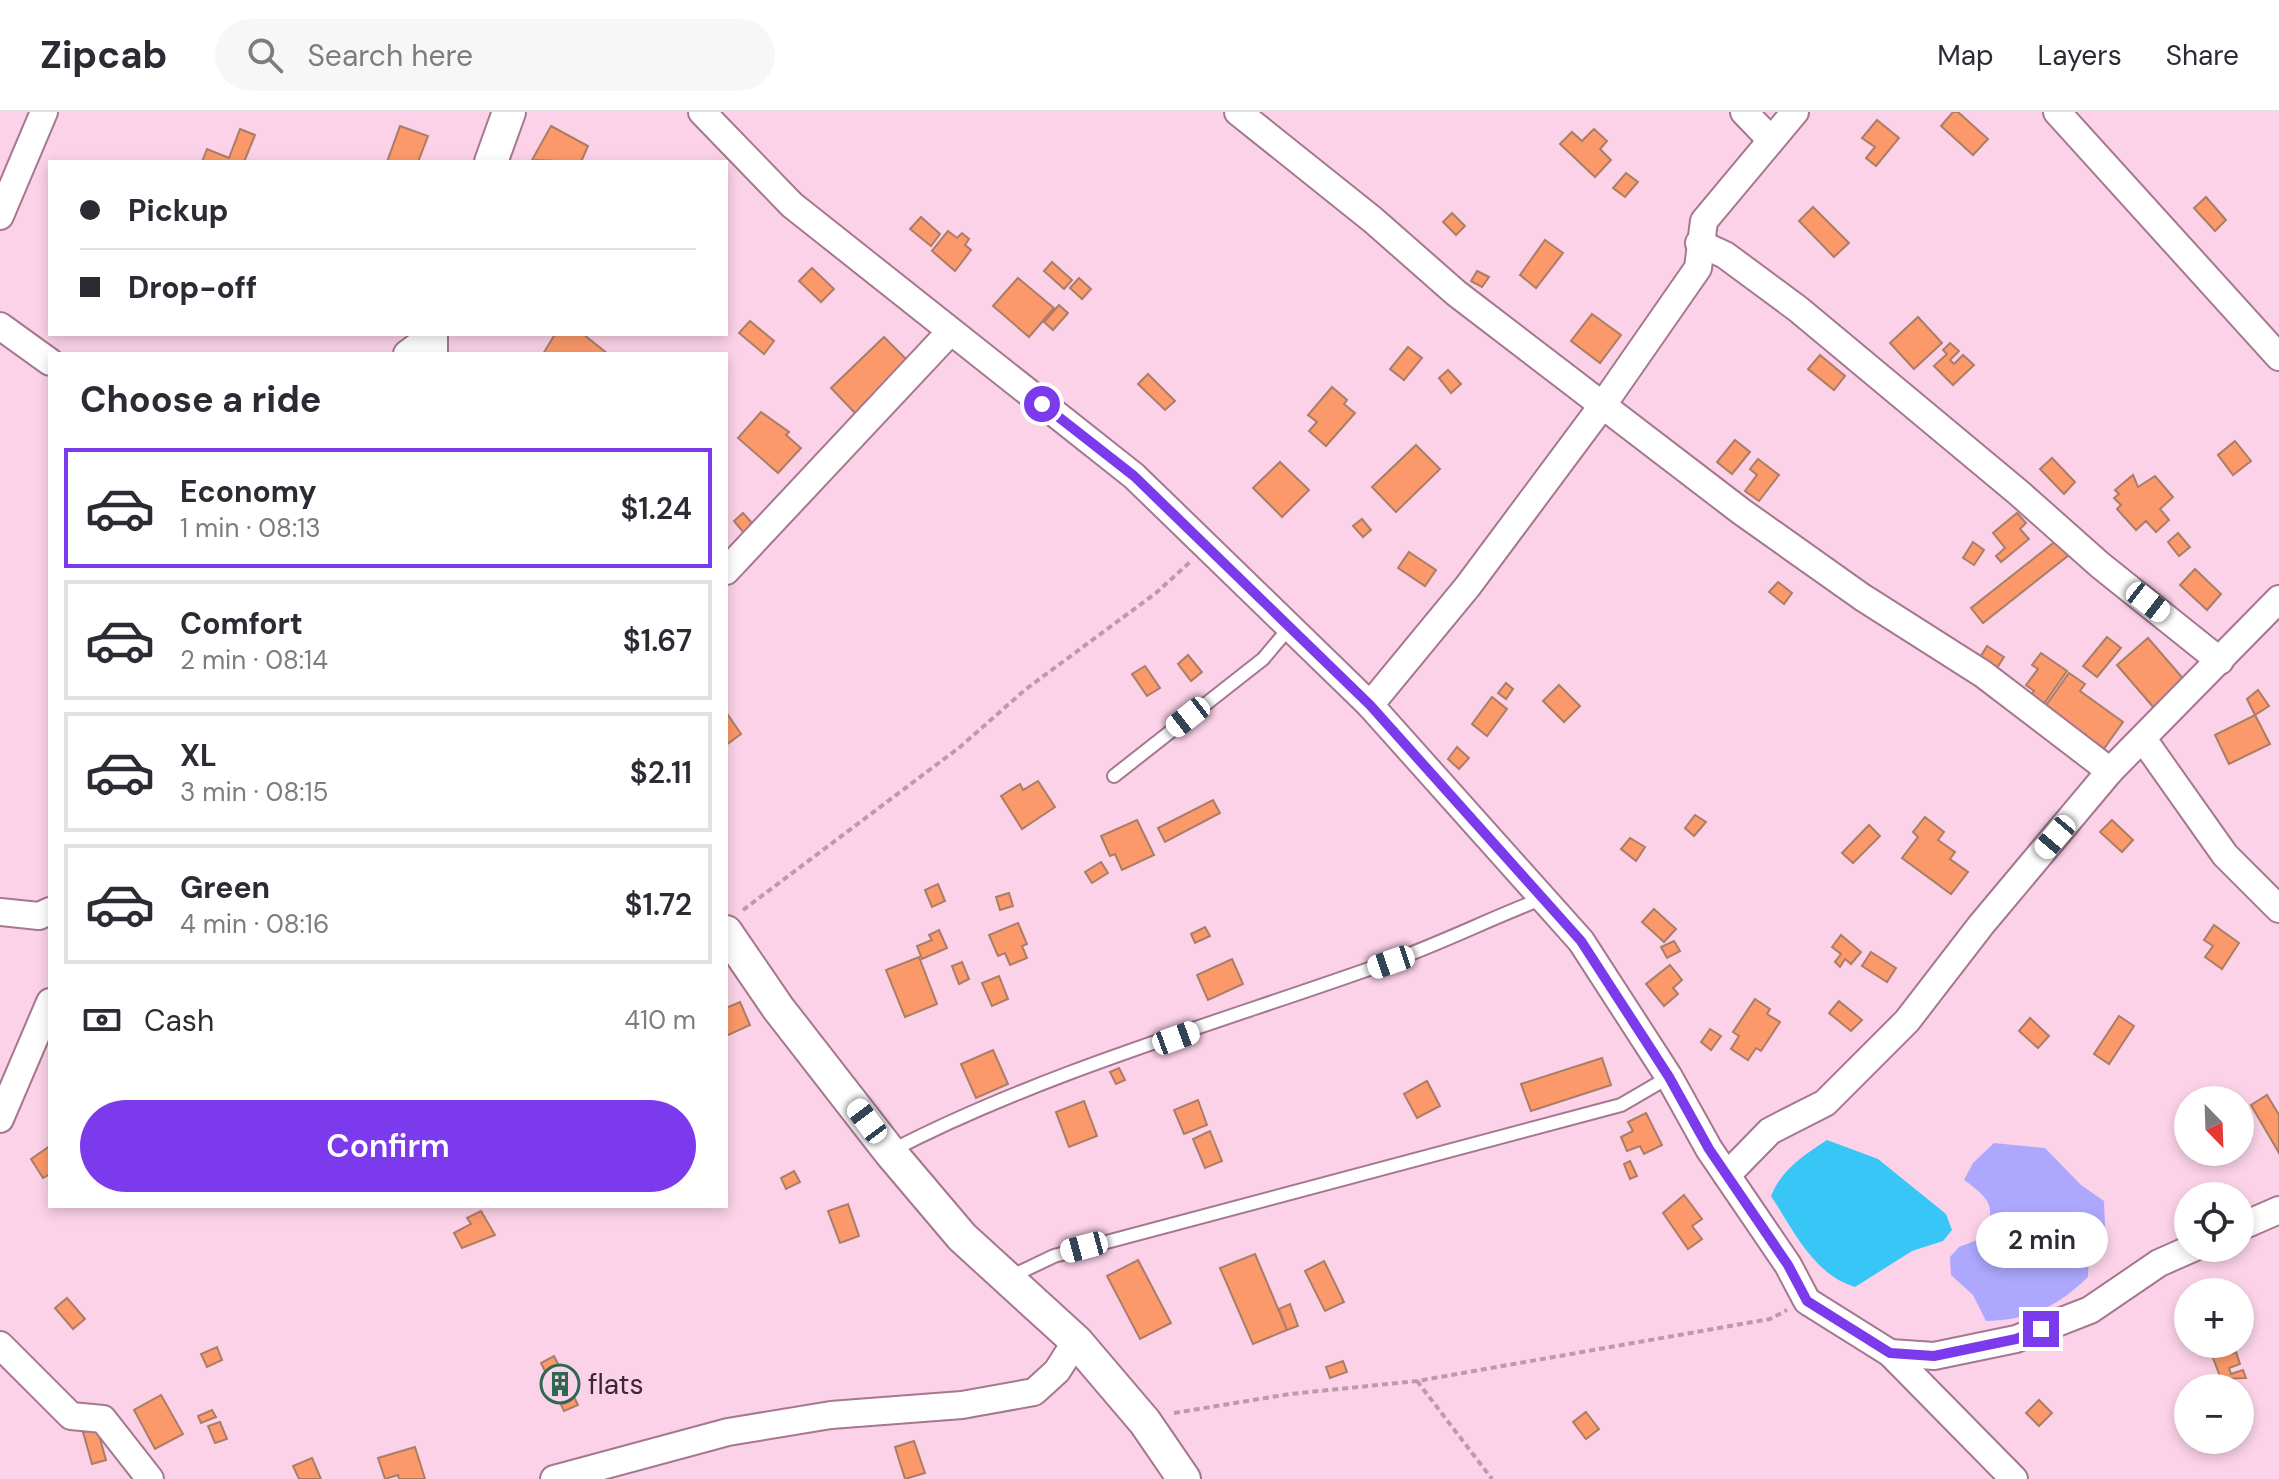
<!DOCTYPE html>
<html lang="en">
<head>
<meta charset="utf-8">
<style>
  :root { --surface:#fff; --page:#f7f7f7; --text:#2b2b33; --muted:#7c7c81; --line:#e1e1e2; --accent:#7c3aed }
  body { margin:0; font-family:"DM Sans",sans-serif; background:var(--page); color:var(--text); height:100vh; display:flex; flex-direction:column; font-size:30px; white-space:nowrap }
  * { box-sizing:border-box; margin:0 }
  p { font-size:26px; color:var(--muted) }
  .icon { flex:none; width:44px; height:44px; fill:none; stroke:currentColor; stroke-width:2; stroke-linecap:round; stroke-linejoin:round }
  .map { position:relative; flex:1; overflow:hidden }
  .details { position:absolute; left:48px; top:240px; width:680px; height:856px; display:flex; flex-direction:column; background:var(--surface); border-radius:0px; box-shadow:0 4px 12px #0003 }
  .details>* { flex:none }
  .guide { position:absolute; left:48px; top:48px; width:680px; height:176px; border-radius:0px; box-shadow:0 4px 12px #0003; display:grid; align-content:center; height:176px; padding:0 32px; background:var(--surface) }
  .needle { width:52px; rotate:157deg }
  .controls { position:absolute; left:2174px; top:974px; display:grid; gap:16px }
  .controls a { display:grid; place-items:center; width:80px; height:80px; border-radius:50%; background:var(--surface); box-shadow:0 4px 12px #0003; font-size:40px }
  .end { position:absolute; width:36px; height:36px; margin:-18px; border:10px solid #7c3aed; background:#fff; box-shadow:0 0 0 4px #fff }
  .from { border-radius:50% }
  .bubble { position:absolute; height:56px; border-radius:28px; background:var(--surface); box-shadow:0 4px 12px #0003; font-size:26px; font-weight:600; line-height:56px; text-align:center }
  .car { position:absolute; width:24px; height:48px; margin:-24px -12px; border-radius:10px; box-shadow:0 0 6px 2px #0007; background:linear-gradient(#fff 24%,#345 0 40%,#fff 0 76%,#345 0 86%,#fff 0) }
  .guide b { display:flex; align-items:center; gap:28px; height:76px; font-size:30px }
  .guide b+b { border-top:2px solid var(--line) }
  .guide i { width:20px; height:20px; background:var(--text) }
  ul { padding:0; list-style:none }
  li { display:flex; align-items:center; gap:24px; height:120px; margin:0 16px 12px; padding:0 16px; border:4px solid var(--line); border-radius:0px }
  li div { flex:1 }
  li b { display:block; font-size:30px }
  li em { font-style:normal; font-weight:600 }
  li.current { border-color:var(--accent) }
  li>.icon { width:72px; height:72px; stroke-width:1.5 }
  h2 { padding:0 32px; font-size:36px; line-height:96px }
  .pay { display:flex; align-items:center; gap:20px; height:88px; padding:0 32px; font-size:30px }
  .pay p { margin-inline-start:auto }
  .cta { display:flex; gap:16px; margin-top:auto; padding:16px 32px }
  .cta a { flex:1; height:92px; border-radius:48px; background:var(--accent); color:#fff; font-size:32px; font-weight:600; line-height:92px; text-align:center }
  header { display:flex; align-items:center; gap:48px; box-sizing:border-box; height:112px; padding:0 40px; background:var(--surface); border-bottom:2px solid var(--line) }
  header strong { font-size:38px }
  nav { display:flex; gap:44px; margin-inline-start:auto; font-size:28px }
  .search { width:560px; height:72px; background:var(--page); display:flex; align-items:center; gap:20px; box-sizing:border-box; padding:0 28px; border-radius:44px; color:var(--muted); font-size:30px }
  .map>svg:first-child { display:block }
  .green { fill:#ada8fd }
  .water { fill:#38c6f6 }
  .building { fill:#fb996a; stroke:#ab7d67; stroke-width:2 }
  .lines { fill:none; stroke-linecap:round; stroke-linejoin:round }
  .service-casing { stroke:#a57790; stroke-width:16 }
  .minor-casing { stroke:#a57790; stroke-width:30 }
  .tertiary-casing { stroke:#a57790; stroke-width:36 }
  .path { stroke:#bc9aac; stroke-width:4; stroke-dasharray:6 4; stroke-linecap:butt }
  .service { stroke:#fff; stroke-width:12 }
  .minor { stroke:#fff; stroke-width:26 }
  .tertiary { stroke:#fff; stroke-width:32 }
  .route { stroke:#7c3aed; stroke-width:10 }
  .labels { text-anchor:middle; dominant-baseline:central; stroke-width:8; stroke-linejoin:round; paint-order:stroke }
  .poi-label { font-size:28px; fill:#3a2731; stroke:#fbd2e7; text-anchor:start }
</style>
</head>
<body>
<header>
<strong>Zipcab</strong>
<div class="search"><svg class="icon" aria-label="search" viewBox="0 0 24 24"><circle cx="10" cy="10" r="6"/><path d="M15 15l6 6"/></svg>Search here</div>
<nav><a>Map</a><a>Layers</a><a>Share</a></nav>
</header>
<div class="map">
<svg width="2279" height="1367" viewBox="0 0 2279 1367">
  <rect width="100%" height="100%" fill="#fbd2e7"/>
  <path class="green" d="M1994 1031 2045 1036 2081 1073 2104 1089 2105 1115 2089 1140 2088 1165C2057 1195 2030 1208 1986 1209L1973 1183 1951 1163 1950 1145 1959 1135 1985 1125C1996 1093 1990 1087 1964 1068L1973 1051Z"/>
  <path class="water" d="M1827 1028 1878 1047 1946 1102 1952 1118 1943 1129 1912 1139 1855 1175C1813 1162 1794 1119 1771 1084 1782 1057 1803 1044 1827 1028Z"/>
  <g class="building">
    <path d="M1953 0H1958L1988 27 1973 43 1941 14Z"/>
    <path d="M1877 8 1899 26 1876 54 1866 46 1875 35 1862 26Z"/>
    <path d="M400 14 428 24 418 50H387Z"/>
    <path d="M551 14 588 34 581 50 532 48Z"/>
    <path d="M240 17 255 23 244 50H202L207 37 229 46Z"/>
    <path d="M1594 17 1607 29 1600 37 1611 48 1595 65 1560 32 1572 20 1582 29Z"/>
    <path d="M1626 61 1638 70 1625 85 1613 76Z"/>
    <path d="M2206 85 2226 108 2215 119 2194 96Z"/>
    <path d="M1813 95 1849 131 1834 145 1799 109Z"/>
    <path d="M1452 101 1465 114 1456 123 1443 110Z"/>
    <path d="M921 105 940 122 931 134 910 117Z"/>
    <path d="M948 119 957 126 962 121 969 127 965 133 971 138 955 159 932 139Z"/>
    <path d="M1545 128 1563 141 1536 176 1520 163Z"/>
    <path d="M1052 150 1072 168 1064 177 1044 159Z"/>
    <path d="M812 156 834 177 821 190 799 169Z"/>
    <path d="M1477 159 1489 165 1482 175 1471 169Z"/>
    <path d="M1018 166 1054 196 1029 225 993 194Z"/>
    <path d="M1079 166 1091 177 1082 187 1070 176Z"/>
    <path d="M1059 193 1068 201 1053 218 1044 210Z"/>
    <path d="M1592 202 1621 223 1600 251 1571 229Z"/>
    <path d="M1918 205 1942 231 1914 257 1890 231Z"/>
    <path d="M750 209 774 229 764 242 739 221Z"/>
    <path d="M555 222H583L608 242H543Z"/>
    <path d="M884 225 910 251 857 303 831 276Z"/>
    <path d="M1950 231 1959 239 1950 248 1954 252 1963 243 1974 253 1953 273 1934 254 1947 242 1943 238Z"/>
    <path d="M1408 235 1422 246 1404 268 1390 257Z"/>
    <path d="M1820 243 1845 264 1834 278 1808 257Z"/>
    <path d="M1448 258 1461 272 1451 281 1439 266Z"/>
    <path d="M1148 262 1175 289 1165 298 1138 272Z"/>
    <path d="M1332 275 1347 288 1344 292 1355 301 1326 334 1309 319 1317 310 1308 303Z"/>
    <path d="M761 300 789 320 786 323 801 336 778 361 738 326Z"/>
    <path d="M1735 328 1750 340 1732 362 1717 350Z"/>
    <path d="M2235 329 2251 349 2233 363 2218 343Z"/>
    <path d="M1416 333 1440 357 1396 400 1372 375Z"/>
    <path d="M2052 346 2075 370 2064 382 2040 357Z"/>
    <path d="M1758 347 1779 363 1759 389 1745 379 1757 363 1750 357Z"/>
    <path d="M1280 350 1309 378 1282 405 1253 376Z"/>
    <path d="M2133 363 2138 375 2155 364 2173 385 2160 397 2169 408 2156 420 2146 409 2136 418 2117 397 2121 393 2114 386 2119 382 2115 378Z"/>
    <path d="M743 401 753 412 744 421 734 409Z"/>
    <path d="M2017 401 2026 411 2020 417 2029 427 2001 450 1996 444 2005 436 1993 421Z"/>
    <path d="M1362 407 1371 418 1363 425 1353 414Z"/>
    <path d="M2178 421 2190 435 2179 444 2168 430Z"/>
    <path d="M2057 428 2069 443 1983 511 1971 496Z"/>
    <path d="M1973 430 1984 438 1974 453 1963 446Z"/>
    <path d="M1409 440 1436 458 1425 474 1398 456Z"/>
    <path d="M2195 457 2221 482 2207 498 2180 473Z"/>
    <path d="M1778 470 1792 481 1784 492 1769 480Z"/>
    <path d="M2107 525 2121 536 2097 565 2083 554Z"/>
    <path d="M2148 526 2186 570 2155 597 2117 553Z"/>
    <path d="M1987 534 2004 545 1995 559 1978 549Z"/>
    <path d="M2041 541 2067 559 2043 593 2030 584 2034 579 2026 573 2038 557 2032 553Z"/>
    <path d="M1188 543 1202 560 1191 569 1178 552Z"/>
    <path d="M1145 554 1160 576 1147 584 1132 562Z"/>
    <path d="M2069 561 2085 572 2080 579 2123 610 2103 638 2044 596Z"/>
    <path d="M1506 571 1513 577 1506 587 1498 581Z"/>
    <path d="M1559 573 1580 594 1564 610 1543 589Z"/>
    <path d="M2258 578 2269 594 2255 603 2247 587Z"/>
    <path d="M1492 585 1507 597 1487 624 1472 612Z"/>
    <path d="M726 600 741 622 726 633Z"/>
    <path d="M2255 603 2270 632 2229 652 2215 623Z"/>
    <path d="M1457 635 1469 646 1459 657 1448 647Z"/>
    <path d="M1038 669 1055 695 1022 717 1001 684 1020 672 1023 678Z"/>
    <path d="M1213 688 1220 701 1165 730 1158 716Z"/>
    <path d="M1695 703 1706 710 1694 724 1685 716Z"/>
    <path d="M1925 705 1944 720 1938 728 1955 740 1950 747 1968 760 1951 782 1902 746 1918 725 1913 720Z"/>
    <path d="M1137 708 1154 743 1122 758 1115 742 1110 744 1101 724Z"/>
    <path d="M2112 708 2133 728 2122 740 2100 720Z"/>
    <path d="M1869 713 1880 724 1853 751 1842 741Z"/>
    <path d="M1630 726 1645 735 1636 749 1621 737Z"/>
    <path d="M1101 750 1108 761 1092 771 1085 760Z"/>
    <path d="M938 772 945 789 932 795 925 778Z"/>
    <path d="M1009 781 1013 794 1000 798 996 785Z"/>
    <path d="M1654 797 1676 817 1664 830 1642 810Z"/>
    <path d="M1018 811 1027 832 1022 834 1027 846 1010 853 1005 841 998 844 989 823Z"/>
    <path d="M2214 813 2239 831 2222 857 2205 845 2213 834 2204 828Z"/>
    <path d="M1205 815 1210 824 1195 831 1191 822Z"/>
    <path d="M939 818 947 836 922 847 917 834 932 828 929 823Z"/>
    <path d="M1841 823 1861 840 1851 852 1845 847 1840 855 1835 850 1841 842 1832 835Z"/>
    <path d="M1674 829 1680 839 1667 846 1661 835Z"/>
    <path d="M1871 840 1896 856 1887 870 1862 854Z"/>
    <path d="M919 845 937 892 905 905 886 858Z"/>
    <path d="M1232 847 1243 872 1208 888 1197 863Z"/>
    <path d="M962 850 969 867 959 872 952 854Z"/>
    <path d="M1670 853 1682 868 1673 876 1678 882 1664 894 1646 872Z"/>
    <path d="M999 864 1008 887 992 894 982 871Z"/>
    <path d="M1755 887 1770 897 1767 902 1780 910 1761 939 1756 936 1748 948 1731 937 1739 924 1733 920Z"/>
    <path d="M1839 889 1862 908 1851 919 1829 901Z"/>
    <path d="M740 890 750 913 726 924V896Z"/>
    <path d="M2119 904 2134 914 2109 952 2094 942Z"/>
    <path d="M2030 906 2049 924 2038 936 2019 919Z"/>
    <path d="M1710 917 1721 924 1711 938 1701 930Z"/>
    <path d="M993 938 1008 972 976 986 961 952Z"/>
    <path d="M1602 946 1611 973 1531 999 1521 972Z"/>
    <path d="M1119 956 1125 968 1116 972 1110 960Z"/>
    <path d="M1427 969 1440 994 1417 1006 1404 982Z"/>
    <path d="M2267 983 2279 1003V1041L2251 993Z"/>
    <path d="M1198 988 1207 1013 1184 1022 1174 998Z"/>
    <path d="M1084 989 1097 1024 1069 1035 1056 1000Z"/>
    <path d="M1646 1001 1662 1033 1644 1042 1640 1034 1627 1039 1621 1025 1633 1019 1628 1010Z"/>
    <path d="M1210 1019 1222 1049 1205 1056 1193 1027Z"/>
    <path d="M50 1034V1062L43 1066 31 1047Z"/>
    <path d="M1630 1049 1637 1064 1630 1067 1624 1052Z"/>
    <path d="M794 1059 800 1070 786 1077 781 1066Z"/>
    <path d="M1684 1083 1702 1107 1692 1114 1702 1127 1688 1137 1663 1101Z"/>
    <path d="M848 1092 859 1124 840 1131 828 1099Z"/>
    <path d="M481 1099 495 1123 462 1136 454 1121 471 1112 467 1106Z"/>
    <path d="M1255 1142 1287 1218 1253 1232 1220 1156Z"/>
    <path d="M1138 1148 1171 1211 1140 1227 1107 1164Z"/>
    <path d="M1324 1149 1344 1190 1325 1199 1305 1159Z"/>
    <path d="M67 1186 85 1207 73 1217 55 1196Z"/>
    <path d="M1290 1192 1298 1214 1287 1218 1279 1197Z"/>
    <path d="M2222 1234 2225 1243 2236 1240 2240 1252 2229 1256 2231 1262 2243 1258 2246 1266 2221 1267 2210 1238Z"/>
    <path d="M217 1235 222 1248 207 1255 201 1242Z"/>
    <path d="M554 1244 578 1293 564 1299 541 1251Z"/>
    <path d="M1343 1249 1347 1260 1330 1266 1326 1255Z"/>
    <path d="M161 1283 183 1322 155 1337 134 1298Z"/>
    <path d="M2039 1288 2052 1301 2039 1314 2026 1301Z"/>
    <path d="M212 1298 216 1305 201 1311 198 1304Z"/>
    <path d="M1586 1300 1599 1317 1586 1327 1573 1310Z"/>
    <path d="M220 1310 227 1327 215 1331 208 1314Z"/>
    <path d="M97 1316 106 1348 92 1352 83 1320Z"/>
    <path d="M914 1329 925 1361 905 1367 895 1335Z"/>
    <path d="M415 1335 425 1367H399L398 1363 385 1367 378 1346Z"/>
    <path d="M312 1346 321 1367H299L293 1354Z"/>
  </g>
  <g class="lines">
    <g class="service-casing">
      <g id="service">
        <path d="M1114 664 1263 547 1290 515"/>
        <path d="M891 1039C1043 960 1224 909 1386 851 1440 832 1491 806 1544 786"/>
        <path d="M1008 1166 1054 1144 1621 993 1669 965"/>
      </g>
    </g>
    <g class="minor-casing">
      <g id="minor">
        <path d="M702 0 792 93 1134 364 1370 593 1581 829 1669 965 1709 1037 1788 1153 1807 1189 1890 1241 2014 1367"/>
        <path d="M1238 0 1373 108 1456 181 1742 400 1862 485 1983 562 2110 659"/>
        <path d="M1744 0 1771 28"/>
        <path d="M2057 0 2279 245"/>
        <path d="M0 104 44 0"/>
        <path d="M1699 131 1725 143 1798 197 2019 381 2100 453 2220 549"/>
        <path d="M0 214 50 250"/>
        <path d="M407 242 431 224"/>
        <path d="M726 459 950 220"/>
        <path d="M1370 593 1468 474 1602 294 1698 156 1704 109 1795 0"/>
        <path d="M2143 627 2225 743 2279 797"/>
        <path d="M0 800 39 804 50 799"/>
        <path d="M0 1007 50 890"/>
        <path d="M1727 1063 1770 1019 1825 991 1907 909 1981 813 2110 659 2279 487"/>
        <path d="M2240 1115 2279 1098"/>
        <path d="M0 1233 71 1304 103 1307 150 1367"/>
        <path d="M1890 1241 1934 1244 2016 1227 2090 1198 2159 1151 2193 1136"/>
        <path d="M554 1367 728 1320 831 1303 962 1293 1034 1280 1057 1259 1076 1229"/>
      </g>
    </g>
    <g class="tertiary-casing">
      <g id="tertiary">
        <path d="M491 50 509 0"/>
        <path d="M431 222V242"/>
        <path d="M726 820 778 896 890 1040 962 1125 1076 1229 1145 1310 1184 1367"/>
      </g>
    </g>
    <g class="path">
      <path d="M743 798 960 635 1026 577 1156 481 1190 450"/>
      <path d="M1417 1269 1492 1367"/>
      <path d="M1174 1301 1290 1282 1417 1269 1770 1207 1787 1198"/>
    </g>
    <use href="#service" class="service"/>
    <use href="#minor" class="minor"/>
    <use href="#tertiary" class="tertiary"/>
  </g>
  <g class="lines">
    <path class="route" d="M1042 292 1134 364 1370 593 1581 829 1669 965 1709 1037 1788 1153 1807 1189 1890 1241 1934 1244 2016 1227 2041 1217"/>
  </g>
  <defs>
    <g id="building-ring" transform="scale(2)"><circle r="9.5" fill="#fbd2e7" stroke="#2d6852" stroke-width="1.5"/><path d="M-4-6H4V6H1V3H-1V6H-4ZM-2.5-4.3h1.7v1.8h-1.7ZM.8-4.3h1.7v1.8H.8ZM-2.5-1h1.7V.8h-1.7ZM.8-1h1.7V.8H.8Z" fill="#2d6852"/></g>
  </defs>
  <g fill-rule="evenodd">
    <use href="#building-ring" x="560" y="1272"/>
  </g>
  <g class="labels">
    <g class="poi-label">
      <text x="588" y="1272">flats</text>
    </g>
  </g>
</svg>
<div class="controls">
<a><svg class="needle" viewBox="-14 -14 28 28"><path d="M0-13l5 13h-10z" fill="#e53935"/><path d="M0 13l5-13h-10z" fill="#7c7c81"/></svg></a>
<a><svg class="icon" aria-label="locate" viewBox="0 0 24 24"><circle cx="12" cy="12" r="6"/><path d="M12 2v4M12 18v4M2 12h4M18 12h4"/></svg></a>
<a>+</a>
<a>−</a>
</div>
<i class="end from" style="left:1042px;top:292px"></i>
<i class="end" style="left:2041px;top:1217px"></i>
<div class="bubble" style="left:1976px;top:1100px;width:132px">2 min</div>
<i class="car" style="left:2148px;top:490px;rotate:128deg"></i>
<i class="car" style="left:1188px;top:605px;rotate:232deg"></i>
<i class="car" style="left:2055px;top:725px;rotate:220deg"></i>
<i class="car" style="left:1391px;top:850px;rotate:251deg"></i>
<i class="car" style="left:1176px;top:926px;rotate:70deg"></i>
<i class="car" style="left:867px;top:1009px;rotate:323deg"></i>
<i class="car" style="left:1084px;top:1135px;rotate:255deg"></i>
<div class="guide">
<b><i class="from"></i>Pickup</b>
<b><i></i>Drop-off</b>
</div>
<section class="details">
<h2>Choose a ride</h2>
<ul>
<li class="current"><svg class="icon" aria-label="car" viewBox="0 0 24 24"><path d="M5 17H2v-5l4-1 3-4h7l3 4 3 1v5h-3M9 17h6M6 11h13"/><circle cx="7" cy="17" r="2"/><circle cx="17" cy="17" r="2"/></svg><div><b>Economy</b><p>1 min · 08:13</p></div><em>$1.24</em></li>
<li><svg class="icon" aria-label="car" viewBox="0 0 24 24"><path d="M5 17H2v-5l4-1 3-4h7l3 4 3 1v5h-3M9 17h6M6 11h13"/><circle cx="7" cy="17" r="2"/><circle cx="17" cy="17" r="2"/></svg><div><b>Comfort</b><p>2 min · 08:14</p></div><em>$1.67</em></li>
<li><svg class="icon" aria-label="car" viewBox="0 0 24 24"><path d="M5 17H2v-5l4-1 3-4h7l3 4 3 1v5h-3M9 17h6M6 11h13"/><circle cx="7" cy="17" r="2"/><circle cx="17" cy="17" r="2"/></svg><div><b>XL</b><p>3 min · 08:15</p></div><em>$2.11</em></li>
<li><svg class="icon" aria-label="car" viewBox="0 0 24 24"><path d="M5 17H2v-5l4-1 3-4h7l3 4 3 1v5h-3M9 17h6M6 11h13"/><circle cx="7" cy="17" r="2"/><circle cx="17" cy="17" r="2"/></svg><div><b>Green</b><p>4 min · 08:16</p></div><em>$1.72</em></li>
</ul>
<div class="pay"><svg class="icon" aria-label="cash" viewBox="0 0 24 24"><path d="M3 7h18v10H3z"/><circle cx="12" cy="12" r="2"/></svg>Cash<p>410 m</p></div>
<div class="cta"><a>Confirm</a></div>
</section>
</div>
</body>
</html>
